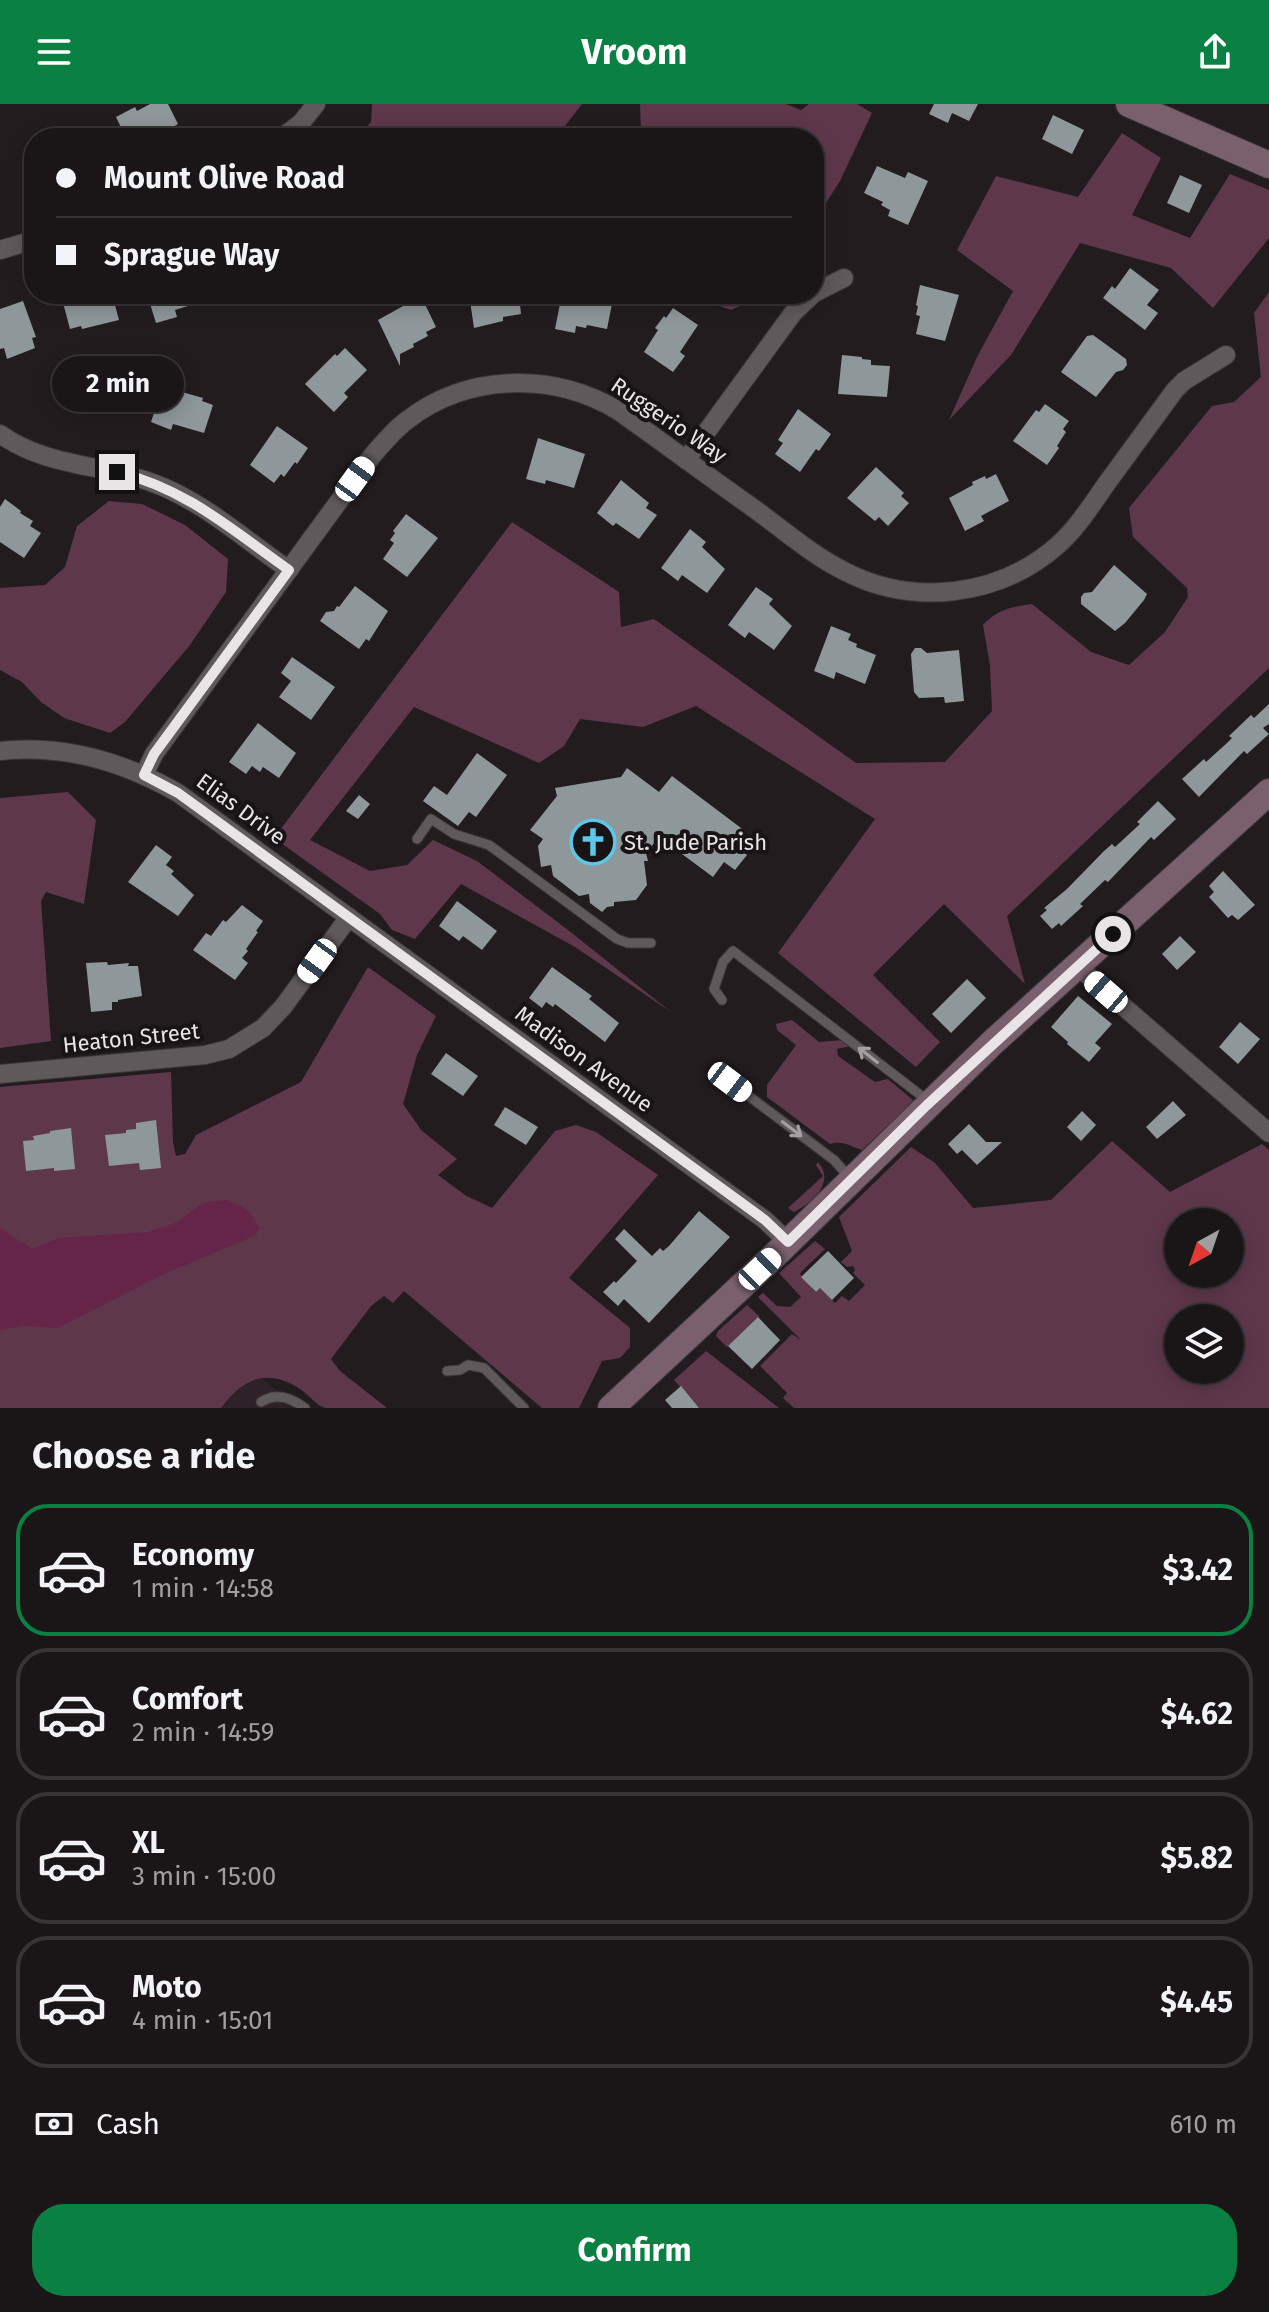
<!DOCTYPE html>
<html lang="en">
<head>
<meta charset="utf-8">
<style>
  :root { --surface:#1a1517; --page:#272224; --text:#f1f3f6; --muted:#9f9fa1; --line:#383436; --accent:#0b8043 }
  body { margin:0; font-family:"Fira Sans",sans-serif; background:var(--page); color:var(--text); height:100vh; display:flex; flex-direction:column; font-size:30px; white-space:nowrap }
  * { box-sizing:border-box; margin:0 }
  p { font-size:26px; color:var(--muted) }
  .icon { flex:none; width:44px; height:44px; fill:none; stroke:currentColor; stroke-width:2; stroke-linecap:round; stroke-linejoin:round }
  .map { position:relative; height:1304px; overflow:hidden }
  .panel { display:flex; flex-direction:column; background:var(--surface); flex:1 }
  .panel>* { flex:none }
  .banner { position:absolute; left:24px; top:24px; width:800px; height:176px; border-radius:32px; box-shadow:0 4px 20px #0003,0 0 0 2px var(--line); display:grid; align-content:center; height:176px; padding:0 32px; background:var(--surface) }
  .needle { width:52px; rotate:220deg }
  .tools { position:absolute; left:1164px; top:1104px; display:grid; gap:16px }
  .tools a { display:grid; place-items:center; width:80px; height:80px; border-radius:50%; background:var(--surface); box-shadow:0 4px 20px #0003,0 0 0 2px var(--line); font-size:40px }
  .end { position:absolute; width:36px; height:36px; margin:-18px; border:10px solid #e9e5e7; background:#111; box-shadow:0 0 0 4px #111 }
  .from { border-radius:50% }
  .bubble { position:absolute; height:56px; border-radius:28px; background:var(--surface); box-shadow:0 4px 20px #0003,0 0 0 2px var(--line); font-size:26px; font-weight:700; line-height:56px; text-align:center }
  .car { position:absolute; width:24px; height:48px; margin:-24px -12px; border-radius:10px; box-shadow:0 0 6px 2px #0007; background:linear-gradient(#fff 24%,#345 0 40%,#fff 0 76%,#345 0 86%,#fff 0) }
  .banner b { display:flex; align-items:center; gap:28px; height:76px; font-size:30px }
  .banner b+b { border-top:2px solid var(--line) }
  .banner i { width:20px; height:20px; background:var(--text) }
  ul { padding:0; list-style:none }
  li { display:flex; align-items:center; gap:24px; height:132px; margin:0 16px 12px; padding:0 16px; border:4px solid var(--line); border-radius:32px }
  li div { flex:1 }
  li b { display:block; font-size:30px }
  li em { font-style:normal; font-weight:700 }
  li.on { border-color:var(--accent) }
  li>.icon { width:72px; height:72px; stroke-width:1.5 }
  h2 { padding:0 32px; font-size:36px; line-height:96px }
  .pay { display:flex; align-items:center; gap:20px; height:88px; padding:0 32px; font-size:30px }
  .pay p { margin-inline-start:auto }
  .cta { display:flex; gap:16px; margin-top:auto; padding:16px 32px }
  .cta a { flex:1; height:92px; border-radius:32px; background:var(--accent); color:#fff; font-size:32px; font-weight:700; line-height:92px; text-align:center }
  header { display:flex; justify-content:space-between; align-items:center; height:104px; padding:0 32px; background:var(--accent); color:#fff; font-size:36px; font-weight:700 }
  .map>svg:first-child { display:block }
  .built { fill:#2e2228 }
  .green { fill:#5f374b; fill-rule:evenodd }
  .water { fill:#642548 }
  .building { fill:#8e9799 }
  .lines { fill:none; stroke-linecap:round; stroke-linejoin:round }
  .service-casing { stroke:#3c383a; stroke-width:11 }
  .minor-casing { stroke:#3c383a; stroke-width:20 }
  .secondary-casing { stroke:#3c383a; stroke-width:28 }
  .service { stroke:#60595c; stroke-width:9 }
  .minor { stroke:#60595c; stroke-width:18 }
  .secondary { stroke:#7a606c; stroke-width:26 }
  .oneway { stroke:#a49fa2 }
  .route { stroke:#e9e5e7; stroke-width:10 }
  .labels { text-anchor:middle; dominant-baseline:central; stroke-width:8; stroke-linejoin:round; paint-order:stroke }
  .street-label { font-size:22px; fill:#e9e5e7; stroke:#181315 }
  .poi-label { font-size:22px; fill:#e9e5e7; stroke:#181315; text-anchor:start }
</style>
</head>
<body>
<header><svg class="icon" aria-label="menu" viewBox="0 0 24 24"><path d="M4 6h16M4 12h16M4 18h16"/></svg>Vroom<svg class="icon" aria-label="share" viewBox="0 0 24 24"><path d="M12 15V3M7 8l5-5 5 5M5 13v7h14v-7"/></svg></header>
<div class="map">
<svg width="1269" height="1304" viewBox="0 0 1269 1304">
  <rect width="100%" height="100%" fill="#221c1f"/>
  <path class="built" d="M245 1262 300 1304H216Z"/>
  <g class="green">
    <path d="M372 0H582L558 31 564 34H357L371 18Z"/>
    <path d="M640 0H786L801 6 809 0H857L872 9 840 77 814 118V34H633L641 26Z"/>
    <path d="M1122 29 1161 54 1132 111 1190 134 1230 70 1269 86V134L1213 204 1171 164 1080 139 1011 251 949 316 978 251 1013 187 957 146 996 72 1078 93Z"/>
    <path d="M1269 188V564L1007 812 1025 880 944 800 873 871 940 938 916 963 778 849 875 715 696 602 643 623 580 615 564 642 539 659 414 603 310 736 370 767 407 761 433 736 477 757 568 826 671 908 575 843 461 780 415 835 392 826 380 810 274 734 512 418 619 488 621 523 654 515 856 659 945 658 992 607 990 561 983 521C998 505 1011 503 1032 500L1091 548 1129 561 1165 528 1188 493 1187 484 1133 433 1129 404 1212 302 1234 298 1261 273 1254 209Z"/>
    <path d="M685 190H766L731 206Z"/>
    <path d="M109 397 142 400 185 421 228 455 226 488 190 541 125 618 110 629 64 614 41 598 22 578 0 566V484L45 481 65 463 77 422Z"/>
    <path d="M68 688 96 716 84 800 46 788 41 797 51 937 0 944V694Z"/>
    <path d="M368 863 436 912 417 951 403 1000 422 1027 457 1055 438 1071 465 1091 492 1104 555 1027 576 1021 596 1028 658 1071 569 1174 630 1224V1243L620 1254 602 1257 579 1304H542L404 1187 393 1199 384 1192 371 1202 331 1255 340 1267 387 1304C376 1304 333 1304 325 1304 316 1301 308 1290 300 1285 267 1263 242 1275 221 1304H0V983L171 968 173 1038 176 1052 185 1050 196 1031 301 978Z"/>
    <path d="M792 916 819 938 843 936 851 942 837 945 838 952 875 978 888 975 914 997 862 1046C850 1042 843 1036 830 1040L767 993V981L796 941 777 926 776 920Z"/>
    <path d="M1112 1037 1170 1088 1262 1040 1269 1046V1304H794L783 1294 787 1289 760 1262 792 1230 801 1236 758 1193 763 1189 777 1202 790 1203 801 1193 779 1169 815 1137 825 1145 802 1167 800 1170 815 1188 820 1184 835 1199 842 1192 849 1197 865 1181 853 1169 855 1166 853 1162 847 1163 841 1158 852 1147 839 1113 911 1043 935 1059 973 1104 1051 1096ZM1178 1118H1230V1170H1178ZM1178 1214H1230V1266H1178Z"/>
    <path d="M818 1058C836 1078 812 1099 794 1108L788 1104 823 1072 816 1061Z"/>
    <path d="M747 1201 760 1213 757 1214 727 1243 716 1232 718 1227Z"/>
    <path d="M706 1247 779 1304H699L674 1276Z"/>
  </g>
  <path class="water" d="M227 1096C243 1102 252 1107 259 1124L256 1131 162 1171 58 1224 23 1222 0 1226V1124L32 1145 59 1134 148 1128 175 1119 205 1098Z"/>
  <g class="building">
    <path d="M150 0H168L178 20 153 34H126L116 13 135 3 137 7Z"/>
    <path d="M934 0H978L969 17 952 9 948 19 929 10Z"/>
    <path d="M1053 11 1084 26 1072 50 1042 35Z"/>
    <path d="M877 62 905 74 908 68 928 77 908 121 888 112 890 106 881 101 883 98 864 89Z"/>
    <path d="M1180 71 1202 81 1189 109 1167 99Z"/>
    <path d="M1130 164 1159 186 1147 201 1158 209 1145 226 1103 194 1112 182 1115 185Z"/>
    <path d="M920 181 959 191 945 237 916 230 920 212 916 211 918 202 916 201Z"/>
    <path d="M81 190H112L119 216 82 225 81 222 70 225 62 195Z"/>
    <path d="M147 190H214V194L175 206 177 213 156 219Z"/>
    <path d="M469 190H519L521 210 503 213V217L474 224Z"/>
    <path d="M562 190H590L613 195 607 225 587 221 586 224 576 222 575 229 555 225Z"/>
    <path d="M423 196 436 223 426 228 428 232 413 240 414 243 400 250V262L378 216 412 197 414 200Z"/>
    <path d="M23 197 36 233 32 234 35 244 7 255 4 244 0 245V205Z"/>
    <path d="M673 204 698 221 680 248 685 252 673 268 644 248 658 226 655 224 664 212 666 214Z"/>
    <path d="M1093 231 1126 255 1127 261 1123 266 1116 268 1096 293 1061 268 1087 232Z"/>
    <path d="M345 244 367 266 344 289 348 293 334 308 305 280 335 250 337 252Z"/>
    <path d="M842 251 862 253V255L871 256V261L890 262 887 293 838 290Z"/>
    <path d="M162 285 181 290 182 288 203 294 202 297 213 301 204 329 173 320 171 326 151 318Z"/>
    <path d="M1045 300 1069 317 1063 325 1066 328 1057 342 1059 344 1047 361 1013 337 1036 306 1039 308Z"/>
    <path d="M798 305 831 330 819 347 816 345 800 368 775 350 783 339 778 336Z"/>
    <path d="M277 322 308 344 297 360 295 358 284 373 281 370 274 379 250 361Z"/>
    <path d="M538 334 585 350 574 384 546 376 545 380 526 375Z"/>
    <path d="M876 363 904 389 901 392 909 399 888 422 879 413 875 417 847 394Z"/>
    <path d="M996 370 1009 397 981 412 984 417 965 427 949 394 973 381 972 378 985 372 986 375Z"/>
    <path d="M621 376 649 399 646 404 657 411 639 435 616 419 613 422 597 409Z"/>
    <path d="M5 395 21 407 20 409 33 417 30 422 41 429 24 454 0 438V403Z"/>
    <path d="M406 410 438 434 407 473 383 455 394 439 390 436 395 429 393 427Z"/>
    <path d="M690 425 706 438 702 443 725 465 707 489 682 471 678 477 661 464Z"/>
    <path d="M1114 461 1147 490 1144 496 1125 519 1115 527 1081 500V493L1084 489 1092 488Z"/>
    <path d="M355 482 388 507 369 537 366 535 359 545 320 517 326 508 334 507 337 502 339 503Z"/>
    <path d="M756 483 773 495 769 500 792 522 774 546 749 528 745 534 728 521Z"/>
    <path d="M831 522 851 530 848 536 857 540 856 543 876 551 865 580 836 568 834 575 814 567Z"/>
    <path d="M915 544H921L927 549 959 546 964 597 945 599 944 593 919 594 914 588 912 564 911 550Z"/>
    <path d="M292 553 335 583 311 616 279 593 291 577 281 569Z"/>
    <path d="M1269 600V620L1263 624 1269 630 1247 650 1244 647 1199 693 1182 675 1204 655 1206 658 1227 639 1232 634 1229 632 1251 611 1254 614Z"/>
    <path d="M258 619 296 649 279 674 263 663 260 668 252 662 246 670 229 658Z"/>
    <path d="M477 649 507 671 476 713 469 708 458 722 423 697 434 682 447 691Z"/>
    <path d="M627 664 659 688 672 672 745 727 735 742 747 751 735 766 724 758 713 773 659 733 646 749 648 757H644L647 781 636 796 614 798V802L607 803 602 808 590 799 589 790 579 792 553 772 551 761 541 763 538 742 543 735 530 726 557 692 555 684 621 673Z"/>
    <path d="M359 691 370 700 358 715 346 707Z"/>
    <path d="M1158 697 1176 715 1154 736 1151 733 1108 778 1105 776 1080 800 1083 802 1061 822 1059 819 1052 825 1040 812 1047 806 1044 804 1067 785 1104 747 1112 740 1115 743 1140 720 1137 718Z"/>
    <path d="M156 741 172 753 166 761 174 767 171 770 194 791 178 812 128 778Z"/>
    <path d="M1223 767 1255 801 1238 816 1232 811 1228 814 1209 793 1214 788 1209 782Z"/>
    <path d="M457 797 497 827 482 846 463 832 459 837 439 822Z"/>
    <path d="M242 801 263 817 256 827 258 828 246 845 248 847 242 854 248 859 235 876 193 846 206 829 211 832 223 816 226 818Z"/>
    <path d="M1180 832 1196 848 1177 866 1162 850Z"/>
    <path d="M107 858 108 861 129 859 128 862H138L142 892 118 896V898H112V906L91 908 86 859Z"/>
    <path d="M552 863 592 892 589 895 619 919 605 938 555 900 553 903 546 898 542 904 529 894Z"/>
    <path d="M967 875 986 894 951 929 932 910Z"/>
    <path d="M1078 892 1112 920 1095 939 1101 944 1089 958 1067 940 1068 938 1051 923Z"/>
    <path d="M1240 918 1260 935 1238 960 1219 943Z"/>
    <path d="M446 949 478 972 463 992 431 970Z"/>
    <path d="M1173 997 1186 1011 1157 1035 1146 1023Z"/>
    <path d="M505 1003 538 1023 526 1041 494 1021Z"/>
    <path d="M1082 1007 1096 1021 1081 1037 1067 1023Z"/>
    <path d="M156 1016 161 1064 140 1066 139 1059 109 1062 105 1031 126 1029V1026L136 1025V1019Z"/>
    <path d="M969 1020 986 1038H1002L977 1061 962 1046 957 1050 948 1040Z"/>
    <path d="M71 1024 75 1065 54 1067V1064L26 1067 23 1037 34 1036 33 1032 50 1029V1027Z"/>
    <path d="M699 1107 730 1133 649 1219 624 1195 618 1202 603 1188 614 1177 616 1179 637 1157 615 1135 624 1125 652 1152 660 1144 663 1147 669 1142Z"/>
    <path d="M828 1147 854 1174 832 1196 820 1184 816 1188 801 1173Z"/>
    <path d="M758 1213 780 1236 752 1265 728 1242Z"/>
    <path d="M681 1282 699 1304H672L665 1296Z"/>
  </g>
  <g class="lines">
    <g class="service-casing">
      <g id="service">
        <path d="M417 735 431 715 454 730 489 741 617 835 628 839H651"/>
        <path d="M722 896 714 885 723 858 733 847 927 996"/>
        <path d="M730 978 834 1056 849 1073"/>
        <path d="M447 1267 460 1266 468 1261 484 1264 524 1304"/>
        <path d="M261 1298C277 1288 291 1294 305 1304"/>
      </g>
    </g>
    <g class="minor-casing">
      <g id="minor">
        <path d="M281 34 301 19 316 0"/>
        <path d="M0 146 34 136"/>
        <path d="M814 189 844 174"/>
        <path d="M0 330C46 363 102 360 153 379 203 397 245 436 289 466"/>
        <path d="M686 356 793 209 813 190"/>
        <path d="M0 647C63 640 124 658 178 689L765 1116 788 1138"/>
        <path d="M144 671 154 650 372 352C383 339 393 327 406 317 467 269 552 268 617 306 661 337 705 370 749 401 780 423 810 450 844 467 913 503 999 493 1058 441 1078 423 1092 400 1107 379 1130 348 1152 317 1175 286L1184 277 1226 251"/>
        <path d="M1077 862 1269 1029"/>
        <path d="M0 970 205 951 229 945 263 924 283 903 349 813"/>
      </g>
    </g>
    <g class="secondary-casing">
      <g id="secondary">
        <path d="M1129 0 1269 61"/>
        <path d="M611 1304 775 1151 992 939 1269 688"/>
      </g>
    </g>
    <use href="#service" class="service"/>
    <use href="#minor" class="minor"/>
    <use href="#secondary" class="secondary"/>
  </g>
  <defs><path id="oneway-shaft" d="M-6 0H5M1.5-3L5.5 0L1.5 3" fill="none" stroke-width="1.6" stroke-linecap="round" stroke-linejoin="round" transform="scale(2)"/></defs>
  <g class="oneway">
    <use href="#oneway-shaft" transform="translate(868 951) rotate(-142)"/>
    <use href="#oneway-shaft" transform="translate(792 1025) rotate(37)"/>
  </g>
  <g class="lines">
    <path class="route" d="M117 368C187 385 232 426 289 466L154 650 144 671 178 689 196 702 765 1116 788 1138 927 1001 1113 830"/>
  </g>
  <defs>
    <g id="church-ring" transform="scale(2.3)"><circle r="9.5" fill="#181315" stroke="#5cc7e7" stroke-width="1.5"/><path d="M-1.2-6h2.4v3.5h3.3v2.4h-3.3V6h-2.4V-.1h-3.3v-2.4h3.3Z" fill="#5cc7e7"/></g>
  </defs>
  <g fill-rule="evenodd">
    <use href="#church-ring" x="593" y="738"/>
  </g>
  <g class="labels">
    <g class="street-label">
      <text transform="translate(669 316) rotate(34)">Ruggerio Way</text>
      <text transform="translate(241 705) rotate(36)">Elias Drive</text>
      <text transform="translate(131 934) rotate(-6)">Heaton Street</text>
      <text transform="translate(584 955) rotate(36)">Madison Avenue</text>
    </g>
    <g class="poi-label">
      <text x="624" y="738">St. Jude Parish</text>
    </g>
  </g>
</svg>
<div class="tools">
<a><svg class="needle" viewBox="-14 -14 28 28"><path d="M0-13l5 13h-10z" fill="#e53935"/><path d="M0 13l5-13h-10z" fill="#9f9fa1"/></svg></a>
<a><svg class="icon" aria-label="layers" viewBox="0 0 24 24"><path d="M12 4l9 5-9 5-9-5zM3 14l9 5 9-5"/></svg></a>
</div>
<i class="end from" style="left:1113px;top:830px"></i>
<i class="end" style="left:117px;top:368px"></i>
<div class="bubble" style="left:52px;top:252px;width:132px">2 min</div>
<i class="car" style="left:355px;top:375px;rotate:36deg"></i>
<i class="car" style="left:317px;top:857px;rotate:216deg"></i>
<i class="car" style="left:1106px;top:888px;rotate:311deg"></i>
<i class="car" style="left:730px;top:978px;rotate:127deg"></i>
<i class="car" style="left:760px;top:1165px;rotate:46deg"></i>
<div class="banner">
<b><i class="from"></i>Mount Olive Road</b>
<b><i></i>Sprague Way</b>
</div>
</div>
<section class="panel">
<h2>Choose a ride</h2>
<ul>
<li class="on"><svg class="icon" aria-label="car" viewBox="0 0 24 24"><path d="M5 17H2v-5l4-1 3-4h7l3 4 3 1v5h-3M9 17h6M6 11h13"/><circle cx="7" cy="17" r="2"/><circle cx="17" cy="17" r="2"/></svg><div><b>Economy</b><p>1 min · 14:58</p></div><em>$3.42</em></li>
<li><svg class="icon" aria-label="car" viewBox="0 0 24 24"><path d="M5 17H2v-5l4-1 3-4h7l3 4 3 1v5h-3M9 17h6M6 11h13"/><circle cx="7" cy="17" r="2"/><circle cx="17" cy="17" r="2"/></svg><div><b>Comfort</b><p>2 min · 14:59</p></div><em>$4.62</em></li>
<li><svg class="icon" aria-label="car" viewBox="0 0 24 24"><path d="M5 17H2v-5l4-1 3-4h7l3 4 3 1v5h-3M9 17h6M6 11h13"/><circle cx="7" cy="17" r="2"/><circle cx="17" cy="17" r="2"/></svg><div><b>XL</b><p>3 min · 15:00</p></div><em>$5.82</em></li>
<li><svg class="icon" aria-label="car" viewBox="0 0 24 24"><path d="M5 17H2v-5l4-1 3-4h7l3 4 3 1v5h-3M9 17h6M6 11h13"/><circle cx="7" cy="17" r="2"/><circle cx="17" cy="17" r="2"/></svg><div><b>Moto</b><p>4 min · 15:01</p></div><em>$4.45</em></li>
</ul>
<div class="pay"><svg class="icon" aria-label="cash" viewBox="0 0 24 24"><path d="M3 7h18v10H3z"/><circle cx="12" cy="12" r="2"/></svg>Cash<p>610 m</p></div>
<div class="cta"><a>Confirm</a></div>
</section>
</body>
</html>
